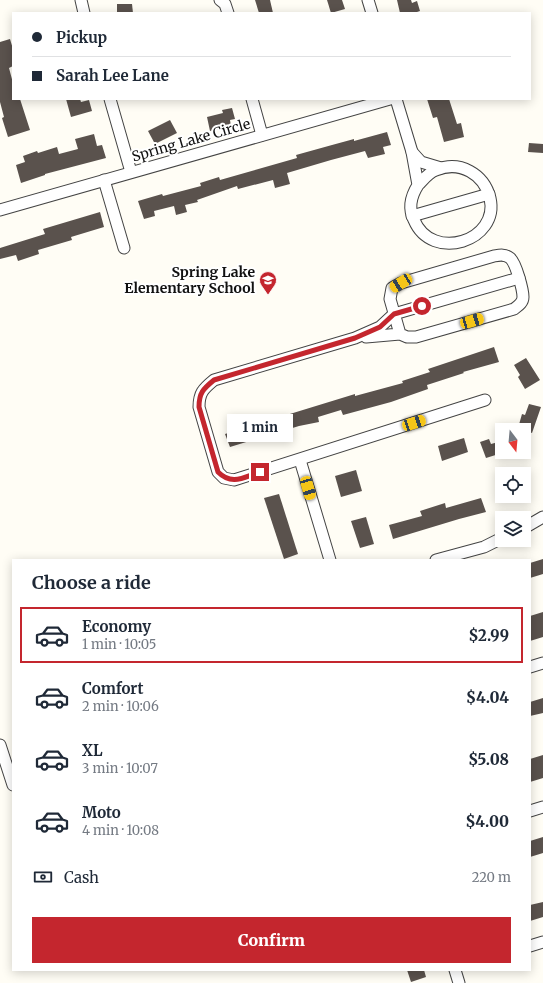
<!DOCTYPE html>
<html lang="en">
<head>
<meta charset="utf-8">
<style>
  :root { --surface:#fff; --page:#f6f6f7; --text:#1f2937; --muted:#747a83; --line:#e0e1e3; --accent:#c4262e }
  body { margin:0; font-family:Merriweather,serif; background:var(--page); color:var(--text); height:100vh; display:flex; flex-direction:column; font-size:15px; white-space:nowrap }
  * { box-sizing:border-box; margin:0 }
  p { font-size:13px; color:var(--muted) }
  .icon { flex:none; width:22px; height:22px; fill:none; stroke:currentColor; stroke-width:2; stroke-linecap:round; stroke-linejoin:round }
  .map { position:relative; flex:1; overflow:hidden }
  .drawer { position:absolute; left:12px; top:559px; width:519px; height:412px; display:flex; flex-direction:column; background:var(--surface); border-radius:0px; box-shadow:0 2px 10px #0003 }
  .drawer>* { flex:none }
  .hud { position:absolute; left:12px; top:12px; width:519px; height:88px; border-radius:0px; box-shadow:0 2px 10px #0003; display:grid; align-content:center; height:88px; padding:0 20px; background:var(--surface) }
  .needle { width:26px; rotate:164deg }
  .controls { position:absolute; left:495px; top:423px; display:grid; gap:8px }
  .controls a { display:grid; place-items:center; width:36px; height:36px; border-radius:0px; background:var(--surface); box-shadow:0 2px 10px #0003; font-size:20px }
  .end { position:absolute; width:18px; height:18px; margin:-9px; border:5px solid #c4262e; background:#fff; box-shadow:0 0 0 2px #fff }
  .from { border-radius:50% }
  .bubble { position:absolute; height:28px; border-radius:0px; background:var(--surface); box-shadow:0 2px 10px #0003; font-size:13px; font-weight:800; line-height:28px; text-align:center }
  .car { position:absolute; width:12px; height:24px; margin:-12px -6px; border-radius:5px; box-shadow:0 0 3px 1px #0007; background:linear-gradient(#f5c518 24%,#345 0 40%,#f5c518 0 76%,#345 0 86%,#f5c518 0) }
  .hud b { display:flex; align-items:center; gap:14px; height:38px; font-size:15px }
  .hud b+b { border-top:1px solid var(--line) }
  .hud i { width:10px; height:10px; background:var(--text) }
  ul { padding:0; list-style:none }
  li { display:flex; align-items:center; gap:12px; height:56px; margin:0 8px 6px; padding:0 12px; border:2px solid transparent; border-radius:0px }
  li div { flex:1 }
  li b { display:block; font-size:15px }
  li em { font-style:normal; font-weight:800 }
  li.on { border-color:var(--accent) }
  li>.icon { width:36px; height:36px; stroke-width:1.5 }
  h2 { padding:0 20px; font-size:18px; line-height:48px }
  .pay { display:flex; align-items:center; gap:10px; height:44px; padding:0 20px; font-size:15px }
  .pay p { margin-inline-start:auto }
  .primary-button { display:flex; gap:8px; margin-top:auto; padding:8px 20px }
  .primary-button a { flex:1; height:46px; border-radius:0px; background:var(--accent); color:#fff; font-size:16px; font-weight:800; line-height:46px; text-align:center }
  .map>svg:first-child { display:block }
  .building { fill:#5a524d }
  .lines { fill:none; stroke-linecap:round; stroke-linejoin:round }
  .minor-casing { stroke:#444; stroke-width:13 }
  .minor { stroke:#fff; stroke-width:11 }
  .route { stroke:#c4262e; stroke-width:5 }
  .labels { text-anchor:middle; dominant-baseline:central; stroke-width:4; stroke-linejoin:round; paint-order:stroke }
  .street-label { font-size:14px; fill:#111; stroke:#fff }
  .poi-label { font-size:14px; font-weight:bold; fill:#111; stroke:#fff; text-anchor:end }
</style>
</head>
<body>
<div class="map">
<svg width="543" height="983" viewBox="0 0 543 983">
  <rect width="100%" height="100%" fill="#fffdf5"/>
  <g class="building">
    <path d="M255 0H270L273 13H259Z"/>
    <path d="M327 0H342L345 9 331 13Z"/>
    <path d="M397 0H411L412 3 417 1 420 11 414 13H400Z"/>
    <path d="M117 4H132L133 13H117Z"/>
    <path d="M10 39 13 49V66L9 68 13 83V99H20L30 130 8 137 2 118 4 117 0 102V42Z"/>
    <path d="M66 99H80L81 102 89 100 92 111 71 117Z"/>
    <path d="M427 99H449L457 124 461 123 464 137 444 142 437 117 433 118Z"/>
    <path d="M232 108 235 119 230 120 231 126 210 131 207 117 223 113 222 110Z"/>
    <path d="M170 120 177 133 155 144 148 131Z"/>
    <path d="M387 132 391 145 383 147 385 154 368 158 365 151 331 160 287 173 290 184 275 188 273 180 238 189 237 186 197 200 198 202 185 205 187 212 176 215 174 206 154 211 155 216 144 219 138 201 162 194 163 196 201 186 200 183 219 177 220 180 297 158 296 155 332 145 354 139V141Z"/>
    <path d="M94 134 97 146 102 145 106 158 45 174V175L21 183 16 165 25 162 23 156 37 151 38 153 57 147 59 154 78 149 75 139Z"/>
    <path d="M529 143 543 144V153L528 152Z"/>
    <path d="M100 212 104 227 71 237 72 240 38 250 39 254 18 261 16 255 0 259V248L45 234 43 229Z"/>
    <path d="M494 347 499 362 463 372 464 373 427 385 428 389 391 402 343 415 341 410 318 417 319 422 299 426 230 447 225 434 355 394V396L403 383 402 381 430 372 428 369Z"/>
    <path d="M526 358 540 380 525 389 518 377 520 375 514 365Z"/>
    <path d="M529 404 541 407 532 433 518 428 522 414 525 415Z"/>
    <path d="M464 438 468 452 442 461 438 446Z"/>
    <path d="M489 439 491 444 502 441V453L486 458 480 442Z"/>
    <path d="M356 470 362 491 341 497 335 476Z"/>
    <path d="M279 494 298 554 284 559 264 498Z"/>
    <path d="M481 498 486 512 459 519 393 539 389 525 422 516 420 511 445 503 446 508Z"/>
    <path d="M366 517 374 544 360 548 351 521Z"/>
    <path d="M543 559V574L530 578V563Z"/>
    <path d="M543 612V637L530 641V616Z"/>
    <path d="M543 698V713L530 716V702Z"/>
    <path d="M543 755V778L530 782V759Z"/>
    <path d="M543 837V853L530 857V841Z"/>
    <path d="M543 902V917L530 921V905Z"/>
    <path d="M407 970H424L426 977 411 982Z"/>
  </g>
  <g class="lines">
    <g class="minor-casing">
      <g id="minor">
        <path d="M81 0 84 13"/>
        <path d="M220 0 225 4 228 13"/>
        <path d="M368 0 372 13"/>
        <path d="M110 99 131 172"/>
        <path d="M252 99 262 135"/>
        <path d="M396 99 412 152 418 185C411 196 408 208 414 220 432 263 500 241 490 198 484 174 460 160 436 170 429 172 423 180 418 185"/>
        <path d="M412 152 421 162 441 168"/>
        <path d="M104 180 124 248"/>
        <path d="M0 210 390 99"/>
        <path d="M412 216 489 194"/>
        <path d="M366 337 400 334 407 337H416L514 309C518 306 523 303 523 297 523 290 516 263 510 258 505 254 500 255 494 256L401 283 392 288 390 299 400 334"/>
        <path d="M485 400 234 480 224 478 218 472 199 407C199 393 203 389 214 380L355 338 380 327 394 314 519 278"/>
        <path d="M300 460 330 560"/>
        <path d="M524 528 543 517"/>
        <path d="M436 560 484 547 502 538"/>
        <path d="M530 667 543 663"/>
        <path d="M0 745 13 785"/>
        <path d="M530 811 543 807"/>
        <path d="M530 946 543 942"/>
        <path d="M455 970 459 983"/>
      </g>
    </g>
    <use href="#minor" class="minor"/>
  </g>
  <g class="lines">
    <path class="route" d="M260 472C244 477 232 486 218 472L199 407C199 393 203 389 214 380L355 338 380 327 394 314 422 306"/>
  </g>
  <defs>
    <g id="school-pin" transform="scale(0.9)"><path d="M0 17L-7.5 6A9.5 9.5 0 1 1 7.5 6Z" fill="#c4262e" stroke="#fff"/><path d="M0-5L7-2L0 1L-7-2ZM-4 1L0 2.5L4 1V4Q0 6-4 4Z" fill="#fff"/></g>
  </defs>
  <g fill-rule="evenodd">
    <use href="#school-pin" x="268" y="280"/>
  </g>
  <g class="labels">
    <g class="street-label">
      <text transform="translate(191 140) rotate(-16)">Spring Lake Circle</text>
    </g>
    <g class="poi-label">
      <text x="255" y="272">Spring Lake<tspan x="255" dy="16">Elementary School</tspan></text>
    </g>
  </g>
</svg>
<div class="controls">
<a><svg class="needle" viewBox="-14 -14 28 28"><path d="M0-13l5 13h-10z" fill="#e53935"/><path d="M0 13l5-13h-10z" fill="#747a83"/></svg></a>
<a><svg class="icon" aria-label="locate" viewBox="0 0 24 24"><circle cx="12" cy="12" r="6"/><path d="M12 2v4M12 18v4M2 12h4M18 12h4"/></svg></a>
<a><svg class="icon" aria-label="layers" viewBox="0 0 24 24"><path d="M12 4l9 5-9 5-9-5zM3 14l9 5 9-5"/></svg></a>
</div>
<i class="end from" style="left:422px;top:306px"></i>
<i class="end" style="left:260px;top:472px"></i>
<div class="bubble" style="left:227px;top:414px;width:66px">1 min</div>
<i class="car" style="left:401px;top:283px;rotate:238deg"></i>
<i class="car" style="left:472px;top:321px;rotate:74deg"></i>
<i class="car" style="left:414px;top:423px;rotate:72deg"></i>
<i class="car" style="left:308px;top:488px;rotate:164deg"></i>
<div class="hud">
<b><i class="from"></i>Pickup</b>
<b><i></i>Sarah Lee Lane</b>
</div>
<section class="drawer">
<h2>Choose a ride</h2>
<ul>
<li class="on"><svg class="icon" aria-label="car" viewBox="0 0 24 24"><path d="M5 17H2v-5l4-1 3-4h7l3 4 3 1v5h-3M9 17h6M6 11h13"/><circle cx="7" cy="17" r="2"/><circle cx="17" cy="17" r="2"/></svg><div><b>Economy</b><p>1 min · 10:05</p></div><em>$2.99</em></li>
<li><svg class="icon" aria-label="car" viewBox="0 0 24 24"><path d="M5 17H2v-5l4-1 3-4h7l3 4 3 1v5h-3M9 17h6M6 11h13"/><circle cx="7" cy="17" r="2"/><circle cx="17" cy="17" r="2"/></svg><div><b>Comfort</b><p>2 min · 10:06</p></div><em>$4.04</em></li>
<li><svg class="icon" aria-label="car" viewBox="0 0 24 24"><path d="M5 17H2v-5l4-1 3-4h7l3 4 3 1v5h-3M9 17h6M6 11h13"/><circle cx="7" cy="17" r="2"/><circle cx="17" cy="17" r="2"/></svg><div><b>XL</b><p>3 min · 10:07</p></div><em>$5.08</em></li>
<li><svg class="icon" aria-label="car" viewBox="0 0 24 24"><path d="M5 17H2v-5l4-1 3-4h7l3 4 3 1v5h-3M9 17h6M6 11h13"/><circle cx="7" cy="17" r="2"/><circle cx="17" cy="17" r="2"/></svg><div><b>Moto</b><p>4 min · 10:08</p></div><em>$4.00</em></li>
</ul>
<div class="pay"><svg class="icon" aria-label="cash" viewBox="0 0 24 24"><path d="M3 7h18v10H3z"/><circle cx="12" cy="12" r="2"/></svg>Cash<p>220 m</p></div>
<div class="primary-button"><a>Confirm</a></div>
</section>
</div>
</body>
</html>
